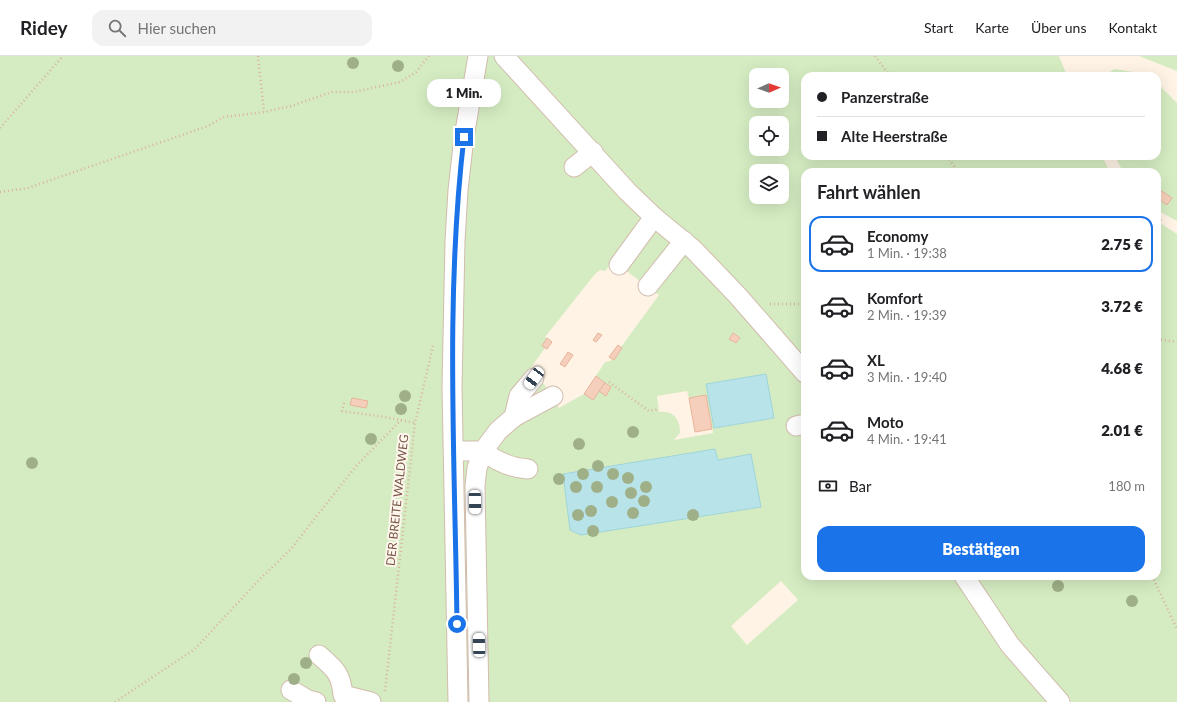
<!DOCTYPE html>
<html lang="de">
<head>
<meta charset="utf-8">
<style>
  :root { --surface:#fff; --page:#f2f2f2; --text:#202124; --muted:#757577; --line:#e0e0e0; --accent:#1a73e8 }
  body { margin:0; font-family:Lato,sans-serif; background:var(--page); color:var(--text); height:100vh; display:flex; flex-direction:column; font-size:15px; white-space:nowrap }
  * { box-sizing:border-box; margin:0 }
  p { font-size:13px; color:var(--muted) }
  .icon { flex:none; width:22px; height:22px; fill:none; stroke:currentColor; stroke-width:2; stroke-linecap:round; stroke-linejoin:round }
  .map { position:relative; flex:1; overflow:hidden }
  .side { position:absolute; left:801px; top:112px; width:360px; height:412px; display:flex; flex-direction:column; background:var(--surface); border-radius:12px; box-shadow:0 4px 16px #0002 }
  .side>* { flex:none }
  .guide { position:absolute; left:801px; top:16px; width:360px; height:88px; border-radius:12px; box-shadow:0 4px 16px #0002; display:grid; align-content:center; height:88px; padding:0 16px; background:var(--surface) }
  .needle { width:26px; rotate:88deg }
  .controls { position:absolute; left:749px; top:12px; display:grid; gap:8px }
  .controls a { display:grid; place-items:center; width:40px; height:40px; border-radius:8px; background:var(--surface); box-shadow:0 4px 16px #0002; font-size:20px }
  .end { position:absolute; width:18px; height:18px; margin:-9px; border:5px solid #1a73e8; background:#fff; box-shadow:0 0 0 2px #fff }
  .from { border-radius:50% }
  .bubble { position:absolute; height:28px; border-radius:12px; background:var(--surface); box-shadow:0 4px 16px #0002; font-size:13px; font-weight:800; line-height:28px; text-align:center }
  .car { position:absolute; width:12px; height:24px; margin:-12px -6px; border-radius:5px; box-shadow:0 0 3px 1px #0007; background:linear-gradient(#fff 24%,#345 0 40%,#fff 0 76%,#345 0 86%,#fff 0) }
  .guide b { display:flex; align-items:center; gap:14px; height:38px; font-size:15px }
  .guide b+b { border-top:1px solid var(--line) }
  .guide i { width:10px; height:10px; background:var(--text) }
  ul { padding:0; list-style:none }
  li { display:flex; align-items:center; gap:12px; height:56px; margin:0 8px 6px; padding:0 8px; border:2px solid transparent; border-radius:12px }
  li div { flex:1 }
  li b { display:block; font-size:15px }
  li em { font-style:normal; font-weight:800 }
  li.selected { border-color:var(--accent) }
  li>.icon { width:36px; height:36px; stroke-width:1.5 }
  h2 { padding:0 16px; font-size:18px; line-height:48px }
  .pay { display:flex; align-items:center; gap:10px; height:44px; padding:0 16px; font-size:15px }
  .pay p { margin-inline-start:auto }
  .action { display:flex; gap:8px; margin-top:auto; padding:8px 16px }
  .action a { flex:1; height:46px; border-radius:12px; background:var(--accent); color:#fff; font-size:16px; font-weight:800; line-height:46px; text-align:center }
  header { display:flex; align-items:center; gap:24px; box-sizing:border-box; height:56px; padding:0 20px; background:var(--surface); border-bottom:1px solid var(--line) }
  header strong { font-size:19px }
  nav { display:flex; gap:22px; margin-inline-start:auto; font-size:14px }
  .search { width:280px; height:36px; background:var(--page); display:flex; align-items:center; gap:10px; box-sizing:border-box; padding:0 14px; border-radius:12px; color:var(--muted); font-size:15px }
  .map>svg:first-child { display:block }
  .green { fill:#d5ecc2; fill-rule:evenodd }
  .water { fill:#b8e4e9; stroke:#9ed4db }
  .building { fill:#f5cfbb; stroke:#e8b49a }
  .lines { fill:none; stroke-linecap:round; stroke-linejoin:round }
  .minor-casing { stroke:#d2bcad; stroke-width:21 }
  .path { stroke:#dab29e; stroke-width:2.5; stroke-dasharray:1 3; stroke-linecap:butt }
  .minor { stroke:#fff; stroke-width:19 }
  .tree { fill:#9fb088 }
  .route { stroke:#1a73e8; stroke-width:5 }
  .labels { text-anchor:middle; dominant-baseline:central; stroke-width:4; stroke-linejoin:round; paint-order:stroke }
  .street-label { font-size:12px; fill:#785748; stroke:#fff7ed }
</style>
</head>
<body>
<header>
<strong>Ridey</strong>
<div class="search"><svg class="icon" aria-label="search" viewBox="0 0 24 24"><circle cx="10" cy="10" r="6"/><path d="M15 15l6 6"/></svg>Hier suchen</div>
<nav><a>Start</a><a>Karte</a><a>Über uns</a><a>Kontakt</a></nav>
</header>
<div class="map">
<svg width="1177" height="646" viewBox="0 0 1177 646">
  <rect width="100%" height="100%" fill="#fef3e5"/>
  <g class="green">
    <path d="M0 0H1059L1067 20H805V100H1102L1110 116H805V520H1157V165L1177 178V646H0ZM756 19H782V45H756ZM756 67H782V93H756ZM756 115H782V141H756ZM613 205 659 239 621 291 618 289 609 301 612 303 610 305 605 306 584 338 559 352 544 328 527 317 545 292 547 293 552 286 545 281 595 218 600 214 605 215ZM687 335 689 342 706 339 713 377 674 384 680 377C680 363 674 354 659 356L657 340ZM715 393 718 404 606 475 581 479 570 474 656 403ZM781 525 798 544 747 589 731 570Z"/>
    <path d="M1139 0H1177V15Z"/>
    <path d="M1115 13 1133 16 1144 20H1102Z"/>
    <path d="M1157 27 1177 47V165L1157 154V116H1123L1115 100H1157Z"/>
  </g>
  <g class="water">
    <path d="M766 318 774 362 714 372 706 328Z"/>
    <path d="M715 393 718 404 751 398 761 451 581 479 570 474 563 418Z"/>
  </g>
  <g class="building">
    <path d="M1157 132 1172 142 1167 149 1157 142Z"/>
    <path d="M598 277 602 279 596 286 593 284Z"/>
    <path d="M733 277 740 282 736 287 729 283Z"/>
    <path d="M547 282 552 286 547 293 542 290Z"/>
    <path d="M618 289 622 292 614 304 609 301Z"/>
    <path d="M568 296 573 299 565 311 560 308Z"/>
    <path d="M596 320 605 327 593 344 584 338Z"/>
    <path d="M605 327 611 331 606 340 599 335Z"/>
    <path d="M706 339 712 373 695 376 689 342Z"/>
    <path d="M352 342 368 345 366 352 350 349Z"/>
  </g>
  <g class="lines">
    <g class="minor-casing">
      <g id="minor">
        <path d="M504 0 627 135 654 161 693 193 738 240 805 317"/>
        <path d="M574 111 593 96"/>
        <path d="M619 209 654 161"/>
        <path d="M648 230 684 185"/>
        <path d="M514 361 519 340 534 322"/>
        <path d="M796 370 805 368"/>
        <path d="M454 395H483L498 375 514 361 553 340"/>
        <path d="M964 520 1010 589 1060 646"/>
        <path d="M319 599C334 612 341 617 343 639L371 646"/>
        <path d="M291 634 308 644 316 646"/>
        <path d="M458 646 452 331 455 185 458 134 464 81 478 0"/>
        <path d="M479 646 475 430 477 412 483 395C496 405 511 412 528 413"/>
      </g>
    </g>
    <g class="path">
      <path d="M258 0 264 56"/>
      <path d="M875 0 890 20"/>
      <path d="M0 72 63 0"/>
      <path d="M947 100 958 116"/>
      <path d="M0 136 28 132 208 70 224 61 264 56 291 50 332 36H354L400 26 416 16 429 0"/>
      <path d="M1157 171 1161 163"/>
      <path d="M770 248H805"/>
      <path d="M1157 283 1177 286"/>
      <path d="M609 326 649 355 659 353"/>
      <path d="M344 347 342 355 385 361 415 367"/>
      <path d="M1152 520 1177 573"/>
      <path d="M385 635 415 367 433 290"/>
      <path d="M115 646 195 593 257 526 290 494 357 409 401 364"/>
    </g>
    <use href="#minor" class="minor"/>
  </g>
  <g class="tree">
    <circle cx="353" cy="7" r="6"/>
    <circle cx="398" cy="10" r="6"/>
    <circle cx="405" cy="340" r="6"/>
    <circle cx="401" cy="353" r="6"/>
    <circle cx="633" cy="376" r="6"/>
    <circle cx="371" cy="383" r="6"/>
    <circle cx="579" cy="388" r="6"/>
    <circle cx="32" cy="407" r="6"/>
    <circle cx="598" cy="410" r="6"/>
    <circle cx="583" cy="418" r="6"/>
    <circle cx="613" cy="418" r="6"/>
    <circle cx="628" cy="422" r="6"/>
    <circle cx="559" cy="423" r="6"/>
    <circle cx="576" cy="431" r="6"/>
    <circle cx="597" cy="431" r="6"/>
    <circle cx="646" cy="431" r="6"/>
    <circle cx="631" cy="437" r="6"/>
    <circle cx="644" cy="445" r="6"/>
    <circle cx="612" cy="446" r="6"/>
    <circle cx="591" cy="455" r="6"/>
    <circle cx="633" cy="457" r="6"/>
    <circle cx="578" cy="459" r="6"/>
    <circle cx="693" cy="459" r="6"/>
    <circle cx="593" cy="475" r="6"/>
    <circle cx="1058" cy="530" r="6"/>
    <circle cx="1132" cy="545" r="6"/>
    <circle cx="306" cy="607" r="6"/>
    <circle cx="294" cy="623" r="6"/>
  </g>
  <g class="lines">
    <path class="route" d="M457 568C455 405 445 242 464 81"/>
  </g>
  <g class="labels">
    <g class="street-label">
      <text transform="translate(397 444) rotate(-84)">DER BREITE WALDWEG</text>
    </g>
  </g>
</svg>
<div class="controls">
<a><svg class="needle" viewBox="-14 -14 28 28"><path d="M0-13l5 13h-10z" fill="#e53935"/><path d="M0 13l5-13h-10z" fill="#757577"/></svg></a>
<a><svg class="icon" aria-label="locate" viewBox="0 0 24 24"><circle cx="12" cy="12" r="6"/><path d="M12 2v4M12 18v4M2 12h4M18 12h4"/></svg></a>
<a><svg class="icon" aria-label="layers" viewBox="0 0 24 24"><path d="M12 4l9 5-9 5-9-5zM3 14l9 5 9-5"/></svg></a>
</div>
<i class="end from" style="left:457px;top:568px"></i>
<i class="end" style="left:464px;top:81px"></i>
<div class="bubble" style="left:427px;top:23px;width:74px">1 Min.</div>
<i class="car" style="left:534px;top:322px;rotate:217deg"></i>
<i class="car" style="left:475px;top:446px;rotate:179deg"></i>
<i class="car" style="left:479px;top:589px;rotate:359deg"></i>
<div class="guide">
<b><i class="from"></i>Panzerstraße</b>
<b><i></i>Alte Heerstraße</b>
</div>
<section class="side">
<h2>Fahrt wählen</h2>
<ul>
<li class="selected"><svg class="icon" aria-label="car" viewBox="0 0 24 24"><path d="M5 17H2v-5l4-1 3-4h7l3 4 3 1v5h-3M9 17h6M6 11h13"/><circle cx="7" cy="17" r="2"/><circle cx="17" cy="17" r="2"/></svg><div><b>Economy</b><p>1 Min. · 19:38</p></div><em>2.75 €</em></li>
<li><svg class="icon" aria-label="car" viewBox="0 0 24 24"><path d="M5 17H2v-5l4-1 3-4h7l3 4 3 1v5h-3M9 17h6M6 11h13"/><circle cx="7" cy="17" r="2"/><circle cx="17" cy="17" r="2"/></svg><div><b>Komfort</b><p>2 Min. · 19:39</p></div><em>3.72 €</em></li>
<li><svg class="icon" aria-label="car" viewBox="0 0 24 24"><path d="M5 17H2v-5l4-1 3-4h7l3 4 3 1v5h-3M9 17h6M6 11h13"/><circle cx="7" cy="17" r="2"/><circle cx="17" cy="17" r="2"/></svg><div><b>XL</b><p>3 Min. · 19:40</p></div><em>4.68 €</em></li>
<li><svg class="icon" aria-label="car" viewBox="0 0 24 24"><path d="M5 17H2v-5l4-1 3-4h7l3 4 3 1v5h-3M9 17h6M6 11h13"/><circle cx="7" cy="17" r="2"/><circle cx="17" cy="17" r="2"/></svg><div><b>Moto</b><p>4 Min. · 19:41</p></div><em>2.01 €</em></li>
</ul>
<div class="pay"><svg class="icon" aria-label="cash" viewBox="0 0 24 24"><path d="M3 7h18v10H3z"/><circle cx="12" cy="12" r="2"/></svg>Bar<p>180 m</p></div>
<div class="action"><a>Bestätigen</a></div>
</section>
</div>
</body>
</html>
